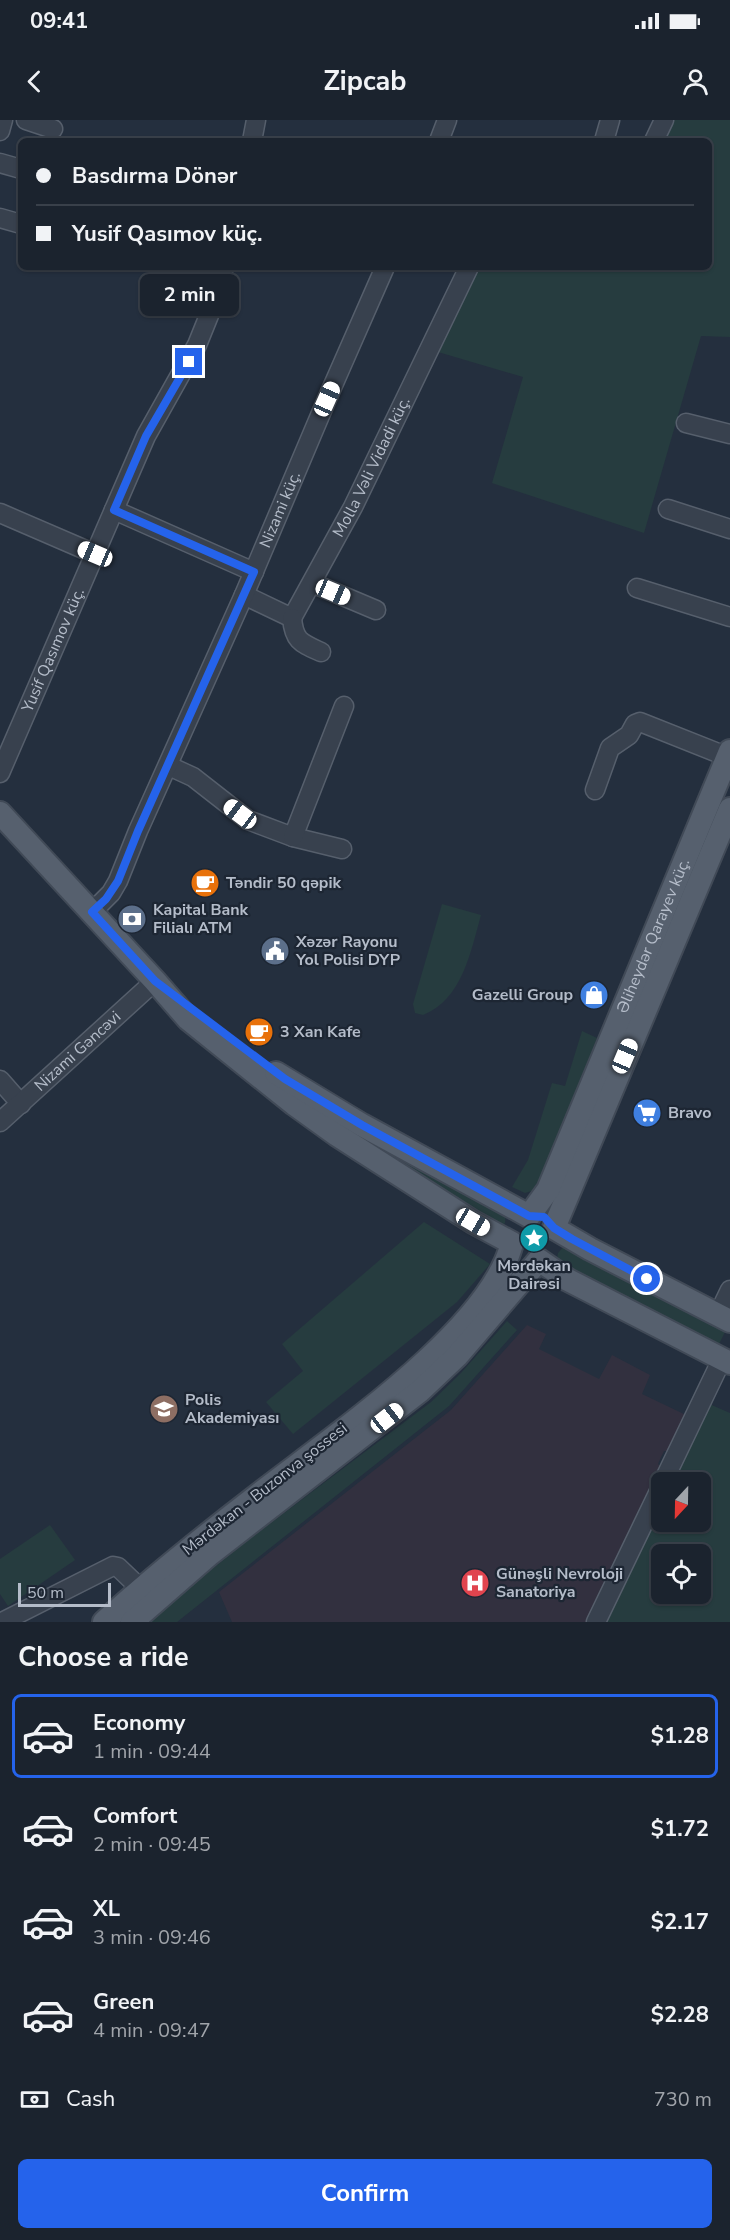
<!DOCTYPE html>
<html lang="en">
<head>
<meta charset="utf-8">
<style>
  :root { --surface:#1b232e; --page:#242b36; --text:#f1f3f6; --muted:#a0a4aa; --line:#39404a; --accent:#2563eb }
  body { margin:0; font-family:"Nunito Sans",sans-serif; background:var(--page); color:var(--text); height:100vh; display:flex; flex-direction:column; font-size:22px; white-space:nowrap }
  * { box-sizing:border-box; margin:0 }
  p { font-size:20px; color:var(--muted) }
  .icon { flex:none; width:33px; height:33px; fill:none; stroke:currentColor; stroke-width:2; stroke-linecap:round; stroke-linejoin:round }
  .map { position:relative; height:1502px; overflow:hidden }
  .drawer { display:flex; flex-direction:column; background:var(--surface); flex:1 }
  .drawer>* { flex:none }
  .guide { position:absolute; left:18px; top:18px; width:694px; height:132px; border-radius:9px; box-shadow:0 2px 4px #0004,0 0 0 2px var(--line); display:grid; align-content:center; height:132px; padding:0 18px; background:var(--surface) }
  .needle { width:39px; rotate:202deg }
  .controls { position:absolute; left:651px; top:1352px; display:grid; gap:12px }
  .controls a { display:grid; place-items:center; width:60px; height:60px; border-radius:9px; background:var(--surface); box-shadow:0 2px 4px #0004,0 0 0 2px var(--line); font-size:30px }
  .scale { position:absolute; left:18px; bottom:15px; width:93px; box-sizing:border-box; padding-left:6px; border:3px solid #b4bcc9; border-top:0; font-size:16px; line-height:21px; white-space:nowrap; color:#b4bcc9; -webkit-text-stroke:4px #1d2633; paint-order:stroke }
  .end { position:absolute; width:27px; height:27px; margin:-14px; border:8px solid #2563eb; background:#fff; box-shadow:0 0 0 3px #fff }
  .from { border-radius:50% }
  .bubble { position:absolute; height:42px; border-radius:9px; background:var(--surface); box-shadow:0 2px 4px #0004,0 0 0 2px var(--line); font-size:20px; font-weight:700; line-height:42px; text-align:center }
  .car { position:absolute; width:18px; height:36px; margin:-18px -9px; border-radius:8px; box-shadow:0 0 4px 2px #0007; background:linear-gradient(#fff 24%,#345 0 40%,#fff 0 76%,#345 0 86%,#fff 0) }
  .guide b { display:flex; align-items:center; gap:21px; height:57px; font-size:22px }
  .guide b+b { border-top:2px solid var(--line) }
  .guide i { width:15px; height:15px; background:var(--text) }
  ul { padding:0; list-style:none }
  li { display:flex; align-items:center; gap:18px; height:84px; margin:0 12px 9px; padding:0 6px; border:3px solid transparent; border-radius:9px }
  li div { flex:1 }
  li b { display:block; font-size:22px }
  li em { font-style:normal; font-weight:700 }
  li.selected { border-color:var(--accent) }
  li>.icon { width:54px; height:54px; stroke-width:1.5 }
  h2 { padding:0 18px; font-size:27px; line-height:72px }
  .pay { display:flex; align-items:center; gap:15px; height:66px; padding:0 18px; font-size:22px }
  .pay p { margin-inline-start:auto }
  .cta { display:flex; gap:12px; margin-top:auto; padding:12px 18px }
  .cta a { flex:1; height:69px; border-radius:9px; background:var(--accent); color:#fff; font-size:24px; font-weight:700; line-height:69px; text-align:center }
  .status { display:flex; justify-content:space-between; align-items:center; height:42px; padding:0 30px; background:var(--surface); direction:ltr }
  .status svg { height:16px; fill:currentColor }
  header { display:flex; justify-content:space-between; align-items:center; height:78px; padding:0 18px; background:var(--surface); font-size:27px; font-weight:700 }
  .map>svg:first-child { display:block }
  .medical { fill:#32303f }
  .green { fill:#263c3f; fill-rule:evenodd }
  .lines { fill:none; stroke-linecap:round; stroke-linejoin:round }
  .minor-casing { stroke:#565f6c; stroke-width:21 }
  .major-casing { stroke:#414a57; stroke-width:26 }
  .minor { stroke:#38414e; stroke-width:18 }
  .major { stroke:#56606e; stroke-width:22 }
  .route { stroke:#2563eb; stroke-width:8 }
  .labels { text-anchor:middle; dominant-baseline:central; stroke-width:4.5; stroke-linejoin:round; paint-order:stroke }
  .street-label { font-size:16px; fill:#b4bcc9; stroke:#1d2633 }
  .poi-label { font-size:16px; font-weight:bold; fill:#b4bcc9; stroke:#1d2633; text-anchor:start }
</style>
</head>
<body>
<div class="status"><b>09:41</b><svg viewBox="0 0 49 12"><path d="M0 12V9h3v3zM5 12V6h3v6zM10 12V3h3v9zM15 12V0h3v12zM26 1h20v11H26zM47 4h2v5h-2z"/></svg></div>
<header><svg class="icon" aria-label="back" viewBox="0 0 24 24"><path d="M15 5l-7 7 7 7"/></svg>Zipcab<svg class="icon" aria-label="person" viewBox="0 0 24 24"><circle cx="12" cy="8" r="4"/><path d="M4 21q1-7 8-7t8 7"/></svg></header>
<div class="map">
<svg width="730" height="1502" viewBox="0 0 730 1502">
  <rect width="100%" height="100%" fill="#242f3e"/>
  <path class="medical" d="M527 1205 546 1214 539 1229 599 1259 612 1235 650 1255 642 1274 688 1296 672 1331H664L661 1337 658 1344 664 1349 589 1502H232L219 1472 451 1290Z"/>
  <g class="green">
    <path d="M672 0H730V217L701 216 644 413 492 363 523 257 438 232 478 147H710V21H662Z"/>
    <path d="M442 784 481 795C471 831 462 880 423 895L415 893 413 884Z"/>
    <path d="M582 911 597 918 538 1069 525 1073 512 1067 528 1040 552 963 565 966Z"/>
    <path d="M315 991 506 1093 505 1103 499 1108Z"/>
    <path d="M424 1102 490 1144 457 1182 293 1314 266 1282 303 1251 282 1224Z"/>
    <circle cx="534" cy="1117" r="10"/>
    <path d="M565 1125 727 1208 717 1228 556 1144 558 1133Z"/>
    <path d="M507 1201 517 1210 449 1286 177 1502H151L177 1477 247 1421 431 1282 461 1253Z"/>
    <path d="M707 1283 730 1293V1502H604L661 1380 662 1401H700V1362H670ZM662 1434H700V1473H662Z"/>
    <path d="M50 1405 75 1440 8 1486 0 1474V1439Z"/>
  </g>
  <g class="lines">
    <g class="minor-casing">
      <g id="minor">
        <path d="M26 0 53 9"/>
        <path d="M0 11 3 0"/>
        <path d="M252 21 256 0"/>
        <path d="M439 21 447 0"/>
        <path d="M604 21 610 0"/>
        <path d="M654 21 664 0"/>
        <path d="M0 43 21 49"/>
        <path d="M0 98 21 104"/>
        <path d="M176 147 221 160"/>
        <path d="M686 303 730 314"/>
        <path d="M668 389 730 409"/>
        <path d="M114 390 254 452"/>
        <path d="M0 393 95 434"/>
        <path d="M312 463 376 490"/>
        <path d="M637 468 730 497"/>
        <path id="s1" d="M244 475 292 498 353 387 469 147"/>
        <path d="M292 498C294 521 301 523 321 532"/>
        <path d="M169 646 193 657 248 700 293 717 342 729"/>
        <path id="s2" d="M0 653 146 316 197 225 216 178 224 147"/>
        <path d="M595 670 610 628 629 615 635 604 640 602 728 637"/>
        <path d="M293 717 344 586"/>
        <path id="s3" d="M92 792 111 773 118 761 138 711 244 475 327 279 385 147"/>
        <path d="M0 960 21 984"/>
        <path id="s4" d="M0 1002 155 861"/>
        <path d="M718 1195 730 1170"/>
        <path d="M663 1362 722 1239"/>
        <path d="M2 1502 113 1446 118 1447 141 1469"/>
        <path d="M596 1502 662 1365"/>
      </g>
    </g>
    <g class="major-casing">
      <g id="major">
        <path d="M730 689 554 1108 590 1129 730 1201"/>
        <path d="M0 693 155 861 188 899 294 984 337 1015 473 1102 512 1123C490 1212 326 1321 254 1378 202 1418 152 1458 104 1502"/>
        <path id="s5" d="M276 953 362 1005 529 1096 548 1070 730 631"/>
        <path d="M132 1502 210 1434 420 1271 457 1236 539 1140 568 1160 730 1243"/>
      </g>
    </g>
    <use href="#minor" class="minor"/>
    <use href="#major" class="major"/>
  </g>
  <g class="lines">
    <path class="route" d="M189 242 146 316 114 390 254 452 138 711 118 761 106 779 92 792 155 861 285 959 362 1005 529 1096 544 1097 554 1108 572 1119 647 1159"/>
  </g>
  <defs>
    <g id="cafe-disc" transform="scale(1.5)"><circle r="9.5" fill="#e8710a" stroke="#1d2633"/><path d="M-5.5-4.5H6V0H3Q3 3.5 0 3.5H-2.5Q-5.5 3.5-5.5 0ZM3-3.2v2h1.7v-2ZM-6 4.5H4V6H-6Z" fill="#fff"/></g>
    <g id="bank-disc" transform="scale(1.5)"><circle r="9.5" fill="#5c6f8a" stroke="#1d2633"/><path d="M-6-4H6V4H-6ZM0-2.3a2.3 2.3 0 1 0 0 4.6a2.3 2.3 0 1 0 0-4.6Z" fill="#fff"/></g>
    <g id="civic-disc" transform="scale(1.5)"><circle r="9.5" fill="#5c6f8a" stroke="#1d2633"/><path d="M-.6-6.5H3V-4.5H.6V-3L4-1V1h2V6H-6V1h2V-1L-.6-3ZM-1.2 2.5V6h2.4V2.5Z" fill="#fff"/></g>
    <g id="shop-disc" transform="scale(1.5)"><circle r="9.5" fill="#3f7fe0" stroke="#1d2633"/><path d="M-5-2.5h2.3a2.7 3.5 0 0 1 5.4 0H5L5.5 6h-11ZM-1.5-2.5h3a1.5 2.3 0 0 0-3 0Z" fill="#fff"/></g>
    <g id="supermarket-disc" transform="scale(1.5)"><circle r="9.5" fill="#3f7fe0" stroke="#1d2633"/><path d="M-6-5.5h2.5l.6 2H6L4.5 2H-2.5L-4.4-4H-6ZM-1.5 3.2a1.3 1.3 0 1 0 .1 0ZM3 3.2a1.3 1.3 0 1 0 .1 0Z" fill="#fff"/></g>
    <g id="sight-disc" transform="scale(1.5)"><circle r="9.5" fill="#0f9aa8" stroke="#1d2633"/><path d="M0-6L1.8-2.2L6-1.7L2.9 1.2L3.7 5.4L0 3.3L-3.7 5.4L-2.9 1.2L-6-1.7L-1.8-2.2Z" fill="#fff"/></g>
    <g id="university-disc" transform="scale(1.5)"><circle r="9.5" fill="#8d6e63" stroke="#1d2633"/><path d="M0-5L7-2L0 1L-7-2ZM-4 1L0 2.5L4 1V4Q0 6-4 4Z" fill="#fff"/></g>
    <g id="hospital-disc" transform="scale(1.5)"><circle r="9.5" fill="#e0444e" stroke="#1d2633"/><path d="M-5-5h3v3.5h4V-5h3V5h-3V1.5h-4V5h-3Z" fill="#fff"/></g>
  </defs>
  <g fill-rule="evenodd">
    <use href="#cafe-disc" x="205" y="763"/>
    <use href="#bank-disc" x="132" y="799"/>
    <use href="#civic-disc" x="275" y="831"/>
    <use href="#shop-disc" x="594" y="875"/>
    <use href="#cafe-disc" x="259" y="912"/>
    <use href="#supermarket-disc" x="647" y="993"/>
    <use href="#sight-disc" x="534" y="1118"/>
    <use href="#university-disc" x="164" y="1289"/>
    <use href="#hospital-disc" x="475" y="1463"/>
  </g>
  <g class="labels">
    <g class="street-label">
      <text stroke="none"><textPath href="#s1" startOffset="224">Molla Vəli Vidadi küç.</textPath></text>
      <text stroke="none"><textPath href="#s3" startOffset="446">Nizami küç.</textPath></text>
      <text stroke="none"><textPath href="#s2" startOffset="134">Yusif Qasımov küç.</textPath></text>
      <text stroke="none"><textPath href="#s5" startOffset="598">Əliheydər Qarayev küç.</textPath></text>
      <text stroke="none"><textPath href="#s4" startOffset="105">Nizami Gəncəvi</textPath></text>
      <text transform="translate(265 1369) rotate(-38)">Mərdəkan - Buzonva şossesi</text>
    </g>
    <g class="poi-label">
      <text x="226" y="763">Təndir 50 qəpik</text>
      <text x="153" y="790">Kapital Bank<tspan x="153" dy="18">Filialı ATM</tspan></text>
      <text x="296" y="822">Xəzər Rayonu<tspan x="296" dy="18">Yol Polisi DYP</tspan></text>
      <text x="573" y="875" text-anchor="end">Gazelli Group</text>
      <text x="280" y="912">3 Xan Kafe</text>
      <text x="668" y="993">Bravo</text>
      <text x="534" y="1146" text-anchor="middle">Mərdəkan<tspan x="534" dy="18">Dairəsi</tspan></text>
      <text x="185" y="1280">Polis<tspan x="185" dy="18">Akademiyası</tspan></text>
      <text x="496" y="1454">Günəşli Nevroloji<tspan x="496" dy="18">Sanatoriya</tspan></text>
    </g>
  </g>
</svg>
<div class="controls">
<a><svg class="needle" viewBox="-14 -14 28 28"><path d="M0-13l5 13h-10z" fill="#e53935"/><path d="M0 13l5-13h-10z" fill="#a0a4aa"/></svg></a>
<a><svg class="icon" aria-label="locate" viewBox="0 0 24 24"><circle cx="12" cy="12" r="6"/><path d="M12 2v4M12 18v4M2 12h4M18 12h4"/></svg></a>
</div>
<div class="scale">50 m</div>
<i class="end from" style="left:647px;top:1159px"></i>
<i class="end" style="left:189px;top:242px"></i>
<div class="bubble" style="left:140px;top:154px;width:99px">2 min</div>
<i class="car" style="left:327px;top:279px;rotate:24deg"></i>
<i class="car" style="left:95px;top:434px;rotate:293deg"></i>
<i class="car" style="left:333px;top:472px;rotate:113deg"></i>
<i class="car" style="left:240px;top:694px;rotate:307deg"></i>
<i class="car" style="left:625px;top:936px;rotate:23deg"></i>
<i class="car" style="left:473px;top:1102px;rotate:120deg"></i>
<i class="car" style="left:387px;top:1298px;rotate:52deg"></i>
<div class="guide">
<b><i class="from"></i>Basdırma Dönər</b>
<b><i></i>Yusif Qasımov küç.</b>
</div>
</div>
<section class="drawer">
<h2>Choose a ride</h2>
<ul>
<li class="selected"><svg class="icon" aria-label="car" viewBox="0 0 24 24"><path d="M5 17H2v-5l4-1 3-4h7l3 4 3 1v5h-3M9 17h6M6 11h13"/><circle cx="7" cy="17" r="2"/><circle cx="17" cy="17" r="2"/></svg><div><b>Economy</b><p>1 min · 09:44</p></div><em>$1.28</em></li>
<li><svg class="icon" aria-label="car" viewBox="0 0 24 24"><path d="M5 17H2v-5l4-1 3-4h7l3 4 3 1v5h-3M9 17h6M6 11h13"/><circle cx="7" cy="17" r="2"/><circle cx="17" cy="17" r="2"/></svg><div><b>Comfort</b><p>2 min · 09:45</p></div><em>$1.72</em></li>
<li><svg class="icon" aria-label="car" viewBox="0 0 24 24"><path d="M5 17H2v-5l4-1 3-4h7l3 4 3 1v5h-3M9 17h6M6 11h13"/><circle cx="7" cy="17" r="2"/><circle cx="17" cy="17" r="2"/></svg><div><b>XL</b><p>3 min · 09:46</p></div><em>$2.17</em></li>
<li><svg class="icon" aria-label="car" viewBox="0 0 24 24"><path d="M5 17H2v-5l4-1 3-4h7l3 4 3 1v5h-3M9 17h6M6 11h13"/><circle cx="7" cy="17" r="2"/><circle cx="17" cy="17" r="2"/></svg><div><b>Green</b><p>4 min · 09:47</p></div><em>$2.28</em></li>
</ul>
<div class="pay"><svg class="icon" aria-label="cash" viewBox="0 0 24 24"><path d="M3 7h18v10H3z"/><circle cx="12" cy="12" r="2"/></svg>Cash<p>730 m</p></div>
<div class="cta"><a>Confirm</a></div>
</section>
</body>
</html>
